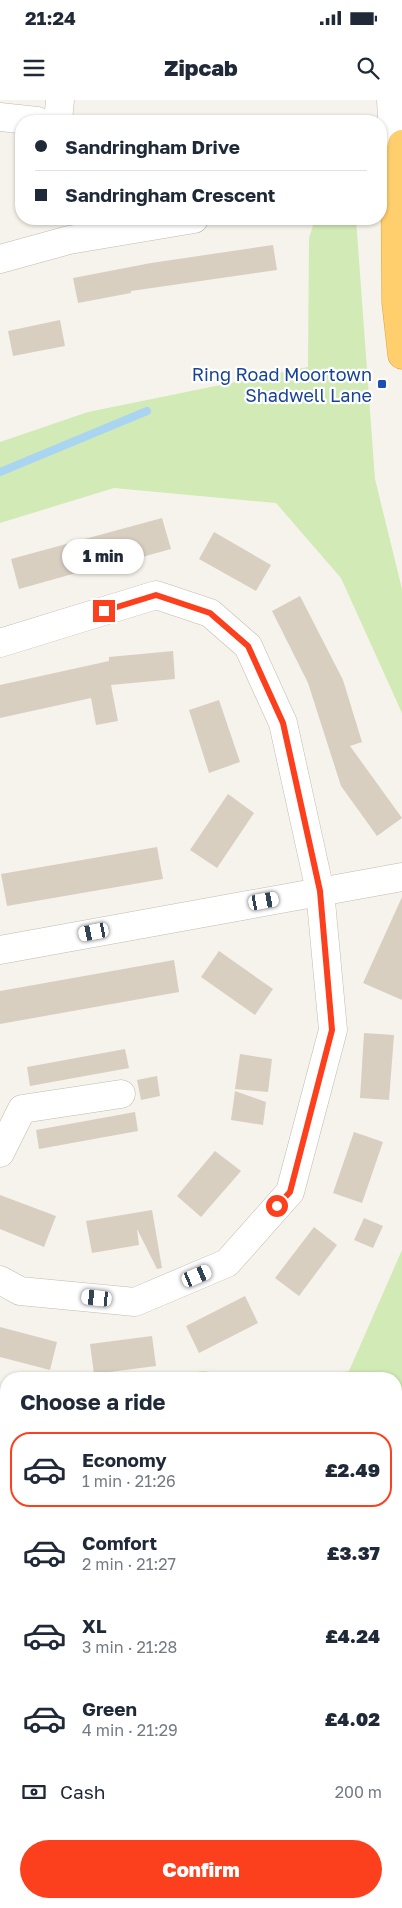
<!DOCTYPE html>
<html lang="en">
<head>
<meta charset="utf-8">
<style>
  :root { --surface:#fff; --page:#f6f6f7; --text:#1f2937; --muted:#747a83; --line:#e0e1e3; --accent:#fc3f1d }
  body { margin:0; font-family:"Golos Text",sans-serif; background:var(--page); color:var(--text); height:100vh; display:flex; flex-direction:column; font-size:19px; white-space:nowrap }
  * { box-sizing:border-box; margin:0 }
  p { font-size:16px; color:var(--muted) }
  .icon { flex:none; width:28px; height:28px; fill:none; stroke:currentColor; stroke-width:2; stroke-linecap:round; stroke-linejoin:round }
  .map { position:relative; flex:1; overflow:hidden }
  .side { position:absolute; left:0px; top:1272px; width:402px; height:536px; display:flex; flex-direction:column; background:var(--surface); border-radius:20px 20px 0 0; box-shadow:0 1px 4px #0004 }
  .side>* { flex:none }
  .hud { position:absolute; left:15px; top:15px; width:372px; height:110px; border-radius:20px; box-shadow:0 1px 4px #0004; display:grid; align-content:center; height:110px; padding:0 20px; background:var(--surface) }
  .end { position:absolute; width:22px; height:22px; margin:-11px; border:6px solid #fc3f1d; background:#fff; box-shadow:0 0 0 2px #fff }
  .from { border-radius:50% }
  .bubble { position:absolute; height:35px; border-radius:18px; background:var(--surface); box-shadow:0 1px 4px #0004; font-size:16px; font-weight:800; line-height:35px; text-align:center }
  .car { position:absolute; width:15px; height:30px; margin:-15px -8px; border-radius:6px; box-shadow:0 0 4px 1px #0007; background:linear-gradient(#fff 24%,#345 0 40%,#fff 0 76%,#345 0 86%,#fff 0) }
  .hud b { display:flex; align-items:center; gap:18px; height:48px; font-size:19px }
  .hud b+b { border-top:1px solid var(--line) }
  .hud i { width:12px; height:12px; background:var(--text) }
  ul { padding:0; list-style:none }
  li { display:flex; align-items:center; gap:15px; height:75px; margin:0 10px 8px; padding:0 10px; border:2px solid transparent; border-radius:20px }
  li div { flex:1 }
  li b { display:block; font-size:19px }
  li em { font-style:normal; font-weight:800 }
  li.on { border-color:var(--accent) }
  li>.icon { width:45px; height:45px; stroke-width:1.5 }
  h2 { padding:0 20px; font-size:22px; line-height:60px }
  .pay { display:flex; align-items:center; gap:12px; height:55px; padding:0 20px; font-size:19px }
  .pay p { margin-inline-start:auto }
  .cta { display:flex; gap:10px; margin-top:auto; padding:10px 20px }
  .cta a { flex:1; height:58px; border-radius:30px; background:var(--accent); color:#fff; font-size:20px; font-weight:800; line-height:58px; text-align:center }
  .status { display:flex; justify-content:space-between; align-items:center; height:35px; padding:0 25px; background:var(--surface); direction:ltr }
  .status svg { height:14px; fill:currentColor }
  header { display:flex; justify-content:space-between; align-items:center; height:65px; padding:0 20px; background:var(--surface); font-size:22px; font-weight:800 }
  .map>svg:first-child { display:block }
  .green { fill:#d2eab5 }
  .lines { fill:none; stroke-linecap:round; stroke-linejoin:round }
  .stream { stroke:#a9d4f2; stroke-width:8 }
  .building { fill:#d8cfc1 }
  .minor-casing { stroke:#c2bbae; stroke-width:29 }
  .highway-casing { stroke:#e0a43c; stroke-width:29 }
  .minor { stroke:#fff; stroke-width:28 }
  .highway { stroke:#ffcf6e; stroke-width:28 }
  .route { stroke:#fc3f1d; stroke-width:6 }
  .transit-dot { fill:#1a4fb4; stroke:#fff; stroke-width:2 }
  .labels { text-anchor:middle; dominant-baseline:central; stroke-width:4.5; stroke-linejoin:round; paint-order:stroke }
  .transit-label { font-size:18px; fill:#164399; stroke:#fff; text-anchor:end }
</style>
</head>
<body>
<div class="status"><b>21:24</b><svg viewBox="0 0 49 12"><path d="M0 12V9h3v3zM5 12V6h3v6zM10 12V3h3v9zM15 12V0h3v12zM26 1h20v11H26zM47 4h2v5h-2z"/></svg></div>
<header><svg class="icon" aria-label="menu" viewBox="0 0 24 24"><path d="M4 6h16M4 12h16M4 18h16"/></svg>Zipcab<svg class="icon" aria-label="search" viewBox="0 0 24 24"><circle cx="10" cy="10" r="6"/><path d="M15 15l6 6"/></svg></header>
<div class="map">
<svg width="402" height="1808" viewBox="0 0 402 1808">
  <rect width="100%" height="100%" fill="#f6f3ec"/>
  <g class="green">
    <path d="M315 119H356L375 379 402 489V613L341 478 276 403 114 388 0 423V342L88 312 308 267 309 138Z"/>
    <path d="M402 1150V1291L396 1304V1279H307L349 1271Z"/>
    <path d="M203 1271 259 1279H166L165 1277Z"/>
    <path d="M402 1424V1451L396 1464V1436Z"/>
    <path d="M0 1662 6 1666V1802H136V1808H0Z"/>
    <path d="M396 1769 402 1778V1808H350L354 1803 396 1802Z"/>
    <path d="M222 1803H313L308 1808H229Z"/>
  </g>
  <g class="lines">
    <path class="stream" d="M0 372 147 311"/>
  </g>
  <g class="building">
    <path d="M273 145 277 170 131 191V193L78 203 73 178 151 163Z"/>
    <path d="M60 220 65 246 13 256 8 231Z"/>
    <path d="M162 418 171 449 106 467 105 465 19 489 11 459Z"/>
    <path d="M214 432 271 465 256 491 199 459Z"/>
    <path d="M300 496 343 580 362 642 350 646 402 718 377 736 341 686 308 583 272 511Z"/>
    <path d="M173 551 175 579 111 585 118 621 96 625 91 598 0 618V585L109 561V557Z"/>
    <path d="M219 600 240 662 209 673 189 610Z"/>
    <path d="M228 694 254 713 217 768 190 750Z"/>
    <path d="M157 747 163 779 7 806 1 774Z"/>
    <path d="M402 797V900L363 883Z"/>
    <path d="M219 851 273 889 255 915 201 877Z"/>
    <path d="M174 860 179 892 0 924V891Z"/>
    <path d="M364 933 394 935 389 1000 360 998Z"/>
    <path d="M125 949 129 968 30 986 27 967Z"/>
    <path d="M240 954 272 959 268 992 235 989Z"/>
    <path d="M157 976 160 996 141 1000 137 980Z"/>
    <path d="M235 991 266 1002 263 1025 231 1020Z"/>
    <path d="M135 1012 138 1031 39 1049 36 1030Z"/>
    <path d="M354 1032 383 1042 362 1103 333 1093Z"/>
    <path d="M215 1051 241 1071 201 1117 177 1096Z"/>
    <path d="M0 1095 56 1116 44 1147 0 1129Z"/>
    <path d="M152 1110 162 1168 157 1169 137 1129 139 1145 92 1153 86 1121Z"/>
    <path d="M364 1118 383 1126 373 1148 354 1140Z"/>
    <path d="M314 1127 337 1145 299 1196 275 1178Z"/>
    <path d="M245 1196 258 1223 199 1253 186 1226Z"/>
    <path d="M0 1227 57 1242 50 1270 0 1257Z"/>
    <path d="M152 1236 156 1266 94 1274 90 1244Z"/>
  </g>
  <g class="lines">
    <g class="minor-casing">
      <g id="minor">
        <path d="M391 0 395 71"/>
        <path d="M0 17 37 21"/>
        <path d="M58 21 60 0"/>
        <path d="M0 159 69 140 194 119"/>
        <path d="M0 543 156 495 210 513 248 546 283 623 320 791 333 930 290 1092 227 1163 135 1202 20 1191 0 1180"/>
        <path d="M0 850 402 777"/>
        <path d="M0 1053 22 1009 121 994"/>
        <path d="M0 1470 6 1459"/>
      </g>
    </g>
    <g class="highway-casing">
      <g id="highway">
        <path d="M402 44 395 75 396 202 402 255"/>
        <path d="M396 1410 402 1398"/>
        <path d="M396 1526 402 1508"/>
        <path d="M0 1562 6 1566"/>
        <path d="M0 1612 6 1616"/>
        <path d="M396 1734 402 1745"/>
        <path d="M195 1802 199 1808"/>
        <path d="M175 1808 176 1802"/>
        <path d="M333 1808 337 1802"/>
      </g>
    </g>
    <use href="#minor" class="minor"/>
    <use href="#highway" class="highway"/>
  </g>
  <g class="lines">
    <path class="route" d="M104 511 156 495 210 513 248 546 283 623 320 791 332 930 290 1092 277 1106"/>
  </g>
  <rect class="transit-dot" x="377" y="279" width="10" height="10" rx="2.5"/>
  <g class="labels">
    <g class="transit-label">
      <text x="372" y="274">Ring Road Moortown<tspan x="372" dy="21">Shadwell Lane</tspan></text>
    </g>
  </g>
</svg>
<i class="end from" style="left:277px;top:1106px"></i>
<i class="end" style="left:104px;top:511px"></i>
<div class="bubble" style="left:62px;top:439px;width:82px">1 min</div>
<i class="car" style="left:264px;top:801px;rotate:80deg"></i>
<i class="car" style="left:94px;top:832px;rotate:259deg"></i>
<i class="car" style="left:197px;top:1176px;rotate:67deg"></i>
<i class="car" style="left:97px;top:1198px;rotate:276deg"></i>
<div class="hud">
<b><i class="from"></i>Sandringham Drive</b>
<b><i></i>Sandringham Crescent</b>
</div>
<section class="side">
<h2>Choose a ride</h2>
<ul>
<li class="on"><svg class="icon" aria-label="car" viewBox="0 0 24 24"><path d="M5 17H2v-5l4-1 3-4h7l3 4 3 1v5h-3M9 17h6M6 11h13"/><circle cx="7" cy="17" r="2"/><circle cx="17" cy="17" r="2"/></svg><div><b>Economy</b><p>1 min · 21:26</p></div><em>£2.49</em></li>
<li><svg class="icon" aria-label="car" viewBox="0 0 24 24"><path d="M5 17H2v-5l4-1 3-4h7l3 4 3 1v5h-3M9 17h6M6 11h13"/><circle cx="7" cy="17" r="2"/><circle cx="17" cy="17" r="2"/></svg><div><b>Comfort</b><p>2 min · 21:27</p></div><em>£3.37</em></li>
<li><svg class="icon" aria-label="car" viewBox="0 0 24 24"><path d="M5 17H2v-5l4-1 3-4h7l3 4 3 1v5h-3M9 17h6M6 11h13"/><circle cx="7" cy="17" r="2"/><circle cx="17" cy="17" r="2"/></svg><div><b>XL</b><p>3 min · 21:28</p></div><em>£4.24</em></li>
<li><svg class="icon" aria-label="car" viewBox="0 0 24 24"><path d="M5 17H2v-5l4-1 3-4h7l3 4 3 1v5h-3M9 17h6M6 11h13"/><circle cx="7" cy="17" r="2"/><circle cx="17" cy="17" r="2"/></svg><div><b>Green</b><p>4 min · 21:29</p></div><em>£4.02</em></li>
</ul>
<div class="pay"><svg class="icon" aria-label="cash" viewBox="0 0 24 24"><path d="M3 7h18v10H3z"/><circle cx="12" cy="12" r="2"/></svg>Cash<p>200 m</p></div>
<div class="cta"><a>Confirm</a></div>
</section>
</div>
</body>
</html>
